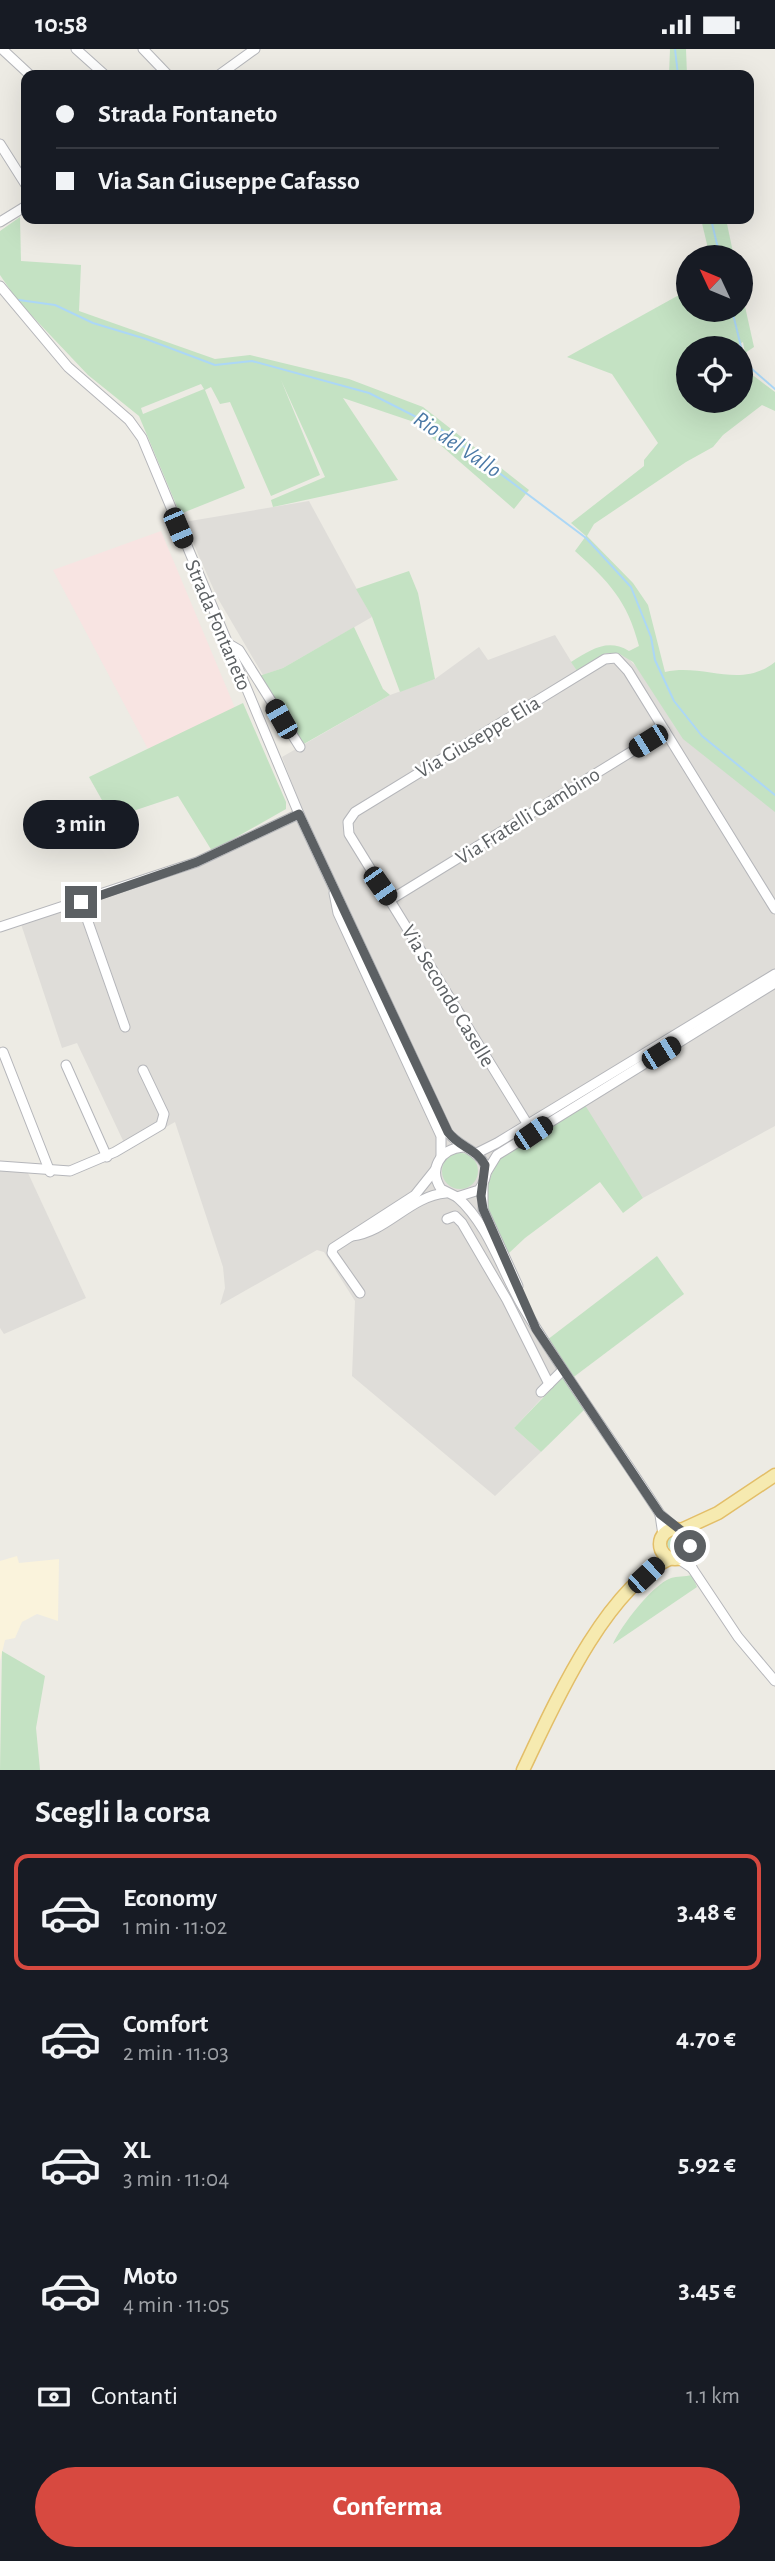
<!DOCTYPE html>
<html lang="it">
<head>
<meta charset="utf-8">
<style>
  :root { --surface:#171b24; --page:#242831; --text:#f1f3f6; --muted:#9ea1a6; --line:#363941; --accent:#d74940 }
  body { margin:0; font-family:"Alegreya Sans",sans-serif; background:var(--page); color:var(--text); height:100vh; display:flex; flex-direction:column; font-size:26px; white-space:nowrap }
  * { box-sizing:border-box; margin:0 }
  p { font-size:23px; color:var(--muted) }
  .icon { flex:none; width:38px; height:38px; fill:none; stroke:currentColor; stroke-width:2; stroke-linecap:round; stroke-linejoin:round }
  .map { position:relative; height:1721px; overflow:hidden }
  .panel { display:flex; flex-direction:column; background:var(--surface); flex:1 }
  .panel>* { flex:none }
  .hud { position:absolute; left:21px; top:21px; width:733px; height:154px; border-radius:14px; box-shadow:0 7px 28px #0002; display:grid; align-content:center; height:154px; padding:0 35px; background:var(--surface) }
  .needle { width:46px; rotate:314deg }
  .buttons { position:absolute; left:676px; top:196px; display:grid; gap:14px }
  .buttons a { display:grid; place-items:center; width:77px; height:77px; border-radius:50%; background:var(--surface); box-shadow:0 7px 28px #0002; font-size:35px }
  .end { position:absolute; width:32px; height:32px; margin:-16px; border:9px solid #5c6063; background:#fff; box-shadow:0 0 0 4px #fff }
  .from { border-radius:50% }
  .bubble { position:absolute; height:49px; border-radius:24px; background:var(--surface); box-shadow:0 7px 28px #0002; font-size:23px; font-weight:700; line-height:49px; text-align:center }
  .car { position:absolute; width:21px; height:42px; margin:-21px -10px; border-radius:9px; box-shadow:0 0 5px 2px #0007; background:linear-gradient(#222 24%,#8ab4d8 0 40%,#222 0 76%,#8ab4d8 0 86%,#222 0) }
  .hud b { display:flex; align-items:center; gap:24px; height:66px; font-size:26px }
  .hud b+b { border-top:2px solid var(--line) }
  .hud i { width:18px; height:18px; background:var(--text) }
  ul { padding:0; list-style:none }
  li { display:flex; align-items:center; gap:21px; height:116px; margin:0 14px 10px; padding:0 21px; border:4px solid transparent; border-radius:14px }
  li div { flex:1 }
  li b { display:block; font-size:26px }
  li em { font-style:normal; font-weight:700 }
  li.selected { border-color:var(--accent) }
  li>.icon { width:63px; height:63px; stroke-width:1.5 }
  h2 { padding:0 35px; font-size:32px; line-height:84px }
  .pay { display:flex; align-items:center; gap:18px; height:77px; padding:0 35px; font-size:26px }
  .pay p { margin-inline-start:auto }
  .button { display:flex; gap:14px; margin-top:auto; padding:14px 35px }
  .button a { flex:1; height:80px; border-radius:42px; background:var(--accent); color:#fff; font-size:28px; font-weight:700; line-height:80px; text-align:center }
  .status { display:flex; justify-content:space-between; align-items:center; height:49px; padding:0 35px; background:var(--surface); direction:ltr }
  .status svg { height:19px; fill:currentColor }
  .map>svg:first-child { display:block }
  .commercial { fill:#faf3dc }
  .industrial { fill:#dfddd9 }
  .medical { fill:#f8e4e2 }
  .green { fill:#c4e2c3; fill-rule:evenodd }
  .lines { fill:none; stroke-linecap:round; stroke-linejoin:round }
  .stream { stroke:#acd7f6; stroke-width:2 }
  .minor-casing { stroke:#b5b6ba; stroke-width:11 }
  .major-casing { stroke:#e3be68; stroke-width:15 }
  .minor { stroke:#fff; stroke-width:9 }
  .major { stroke:#f6eab0; stroke-width:12 }
  .route { stroke:#5c6063; stroke-width:9 }
  .labels { text-anchor:middle; dominant-baseline:central; stroke-width:5; stroke-linejoin:round; paint-order:stroke }
  .street-label { font-size:21px; fill:#5c6063; stroke:#fff }
  .water-label { font-size:23px; font-style:italic; fill:#4b79a6; stroke:#fff }
</style>
</head>
<body>
<div class="status"><b>10:58</b><svg viewBox="0 0 49 12"><path d="M0 12V9h3v3zM5 12V6h3v6zM10 12V3h3v9zM15 12V0h3v12zM26 1h20v11H26zM47 4h2v5h-2z"/></svg></div>
<div class="map">
<svg width="775" height="1721" viewBox="0 0 775 1721">
  <rect width="100%" height="100%" fill="#edebe4"/>
  <path class="commercial" d="M17 1507 19 1514 59 1510 58 1572 37 1565 22 1573 15 1589 5 1591 0 1612V1512Z"/>
  <g class="industrial">
    <path d="M309 452 372 568 283 619 263 626 217 548 184 473Z"/>
    <path d="M555 586 577 622 606 604 626 607 775 762V1077L643 1149 588 1064 507 1206 547 1291 571 1330 563 1328 541 1343 542 1349 514 1379 541 1403 495 1447 352 1327 355 1252 324 1203 317 1201 220 1256 225 1239 223 1218 175 1073 127 1100 77 994 62 999 20 872 185 821 304 766 282 708 390 646 435 630 479 598 488 611Z"/>
    <path d="M0 1120 28 1124 86 1249 4 1285 0 1279Z"/>
  </g>
  <path class="medical" d="M161 482 235 659 148 700 53 521Z"/>
  <g class="green">
    <path d="M670 0H686L687 26H669Z"/>
    <path d="M20 168 21 212 81 216 79 262 215 310 250 306 349 330 423 358 529 441 514 460 414 373 343 349 398 431 273 458 271 451 325 428 281 331 320 426 271 447 230 353 220 355 211 338 205 341 245 439 180 465 139 367 88 326 17 251 0 226V182ZM201 335 204 340 143 365 141 359Z"/>
    <path d="M701 170H726L734 208H710Z"/>
    <path d="M740 235 754 298 745 304 743 293 738 296V299H688V352H740V308L746 321 775 343V362L762 356 723 386 713 398 686 413 594 475 587 487 633 534 648 556 665 623C705 614 740 641 775 613V763L683 690 633 613 618 604H606L577 622 571 613C591 601 607 589 629 602L639 597C627 551 609 533 575 502L586 487 571 474 644 417V411L658 394 612 325 567 308 688 241V261H740Z"/>
    <path d="M409 522 418 544 435 630 400 643 372 568 356 540Z"/>
    <path d="M354 578 383 640 390 646 302 696 256 628 283 619Z"/>
    <path d="M243 654 286 753V760L212 802 178 747 112 769 89 728Z"/>
    <path d="M585 1056 643 1149 623 1164 600 1133 525 1189 507 1206C502 1194 482 1158 485 1146 486 1141 495 1115 498 1111 515 1093 563 1070 585 1056Z"/>
    <circle cx="460" cy="1122" r="18"/>
    <path d="M657 1207 684 1245 571 1330 547 1291Z"/>
    <path d="M563 1328 585 1360 541 1403 514 1379Z"/>
    <circle cx="675" cy="1494" r="8"/>
    <path d="M692 1526 697 1538 613 1595C621 1577 652 1536 671 1529 677 1527 685 1528 692 1526Z"/>
    <path d="M2 1602 45 1627 36 1679 40 1721H0Z"/>
  </g>
  <g class="lines">
    <g class="stream">
      <path d="M675 0 678 26"/>
      <path d="M711 170 720 208"/>
      <path d="M19 251 55 256 93 274 146 290 215 316 252 312 369 344 442 381 586 489 631 538 651 588 655 611 674 652 702 687 775 746"/>
      <path d="M732 261 745 314 775 340"/>
    </g>
    <g class="minor-casing">
      <g id="minor">
        <path d="M2 0 30 26"/>
        <path d="M76 0 105 26"/>
        <path d="M143 0 168 26"/>
        <path d="M219 26 255 0"/>
        <path d="M0 95 26 136"/>
        <path d="M0 173 26 157"/>
        <path d="M0 237 68 318 129 371 142 389 299 765 448 1084C464 1103 502 1107 479 1141L457 1148 441 1140C428 1120 440 1100 463 1098"/>
        <path d="M227 594 239 601 300 698"/>
        <path d="M334 844 338 864 441 1087V1107"/>
        <path d="M390 851 665 682"/>
        <path d="M81 853 125 978"/>
        <path d="M0 878 197 813 299 765"/>
        <path d="M3 1003 50 1123"/>
        <path d="M66 1016 107 1108"/>
        <path d="M533 1084 349 785 348 773 355 763 605 610 616 609 628 622 775 860"/>
        <path d="M477 1104 497 1094 775 925"/>
        <path d="M0 1117 70 1122 115 1103 161 1076 164 1065 143 1021"/>
        <path d="M486 1124 497 1106 775 934"/>
        <path d="M483 1136V1160L518 1237"/>
        <path d="M457 1148C489 1176 502 1223 523 1258 566 1329 615 1395 660 1465L677 1480"/>
        <path d="M447 1170 455 1167 462 1174 507 1251 549 1335"/>
        <path d="M352 1187C387 1183 410 1147 446 1144"/>
        <path d="M360 1244 332 1204 333 1199 415 1146 435 1121"/>
        <path d="M541 1343 562 1322"/>
        <path d="M660 1466 663 1486"/>
        <path d="M689 1501 692 1519"/>
        <path d="M677 1509 692 1519 738 1588 775 1632"/>
      </g>
    </g>
    <g class="major-casing">
      <g id="major">
        <circle cx="675" cy="1495" r="15"/>
        <path d="M681 1481 718 1464 775 1426"/>
        <path d="M523 1721C553 1658 605 1539 671 1509"/>
      </g>
    </g>
    <use href="#minor" class="minor"/>
    <use href="#major" class="major"/>
  </g>
  <g class="lines">
    <path class="route" d="M81 853 197 813 299 765 448 1083C459 1098 477 1100 485 1116L481 1147 483 1160 536 1280 660 1465 687 1486 690 1497"/>
  </g>
  <g class="labels">
    <g class="street-label">
      <text transform="translate(218 576) rotate(67)">Strada Fontaneto</text>
      <text transform="translate(478 688) rotate(-31)">Via Giuseppe Elia</text>
      <text transform="translate(528 767) rotate(-32)">Via Fratelli Gambino</text>
      <text transform="translate(448 947) rotate(59)">Via Secondo Caselle</text>
    </g>
    <g class="water-label">
      <text transform="translate(457 396) rotate(34)">Rio del Vallo</text>
    </g>
  </g>
</svg>
<div class="buttons">
<a><svg class="needle" viewBox="-14 -14 28 28"><path d="M0-13l5 13h-10z" fill="#e53935"/><path d="M0 13l5-13h-10z" fill="#9ea1a6"/></svg></a>
<a><svg class="icon" aria-label="locate" viewBox="0 0 24 24"><circle cx="12" cy="12" r="6"/><path d="M12 2v4M12 18v4M2 12h4M18 12h4"/></svg></a>
</div>
<i class="end from" style="left:690px;top:1497px"></i>
<i class="end" style="left:81px;top:853px"></i>
<div class="bubble" style="left:23px;top:751px;width:116px">3 min</div>
<i class="car" style="left:178px;top:479px;rotate:157deg"></i>
<i class="car" style="left:281px;top:670px;rotate:330deg"></i>
<i class="car" style="left:648px;top:692px;rotate:238deg"></i>
<i class="car" style="left:380px;top:837px;rotate:145deg"></i>
<i class="car" style="left:661px;top:1004px;rotate:58deg"></i>
<i class="car" style="left:533px;top:1084px;rotate:56deg"></i>
<i class="car" style="left:646px;top:1526px;rotate:47deg"></i>
<div class="hud">
<b><i class="from"></i>Strada Fontaneto</b>
<b><i></i>Via San Giuseppe Cafasso</b>
</div>
</div>
<section class="panel">
<h2>Scegli la corsa</h2>
<ul>
<li class="selected"><svg class="icon" aria-label="car" viewBox="0 0 24 24"><path d="M5 17H2v-5l4-1 3-4h7l3 4 3 1v5h-3M9 17h6M6 11h13"/><circle cx="7" cy="17" r="2"/><circle cx="17" cy="17" r="2"/></svg><div><b>Economy</b><p>1 min · 11:02</p></div><em>3.48 €</em></li>
<li><svg class="icon" aria-label="car" viewBox="0 0 24 24"><path d="M5 17H2v-5l4-1 3-4h7l3 4 3 1v5h-3M9 17h6M6 11h13"/><circle cx="7" cy="17" r="2"/><circle cx="17" cy="17" r="2"/></svg><div><b>Comfort</b><p>2 min · 11:03</p></div><em>4.70 €</em></li>
<li><svg class="icon" aria-label="car" viewBox="0 0 24 24"><path d="M5 17H2v-5l4-1 3-4h7l3 4 3 1v5h-3M9 17h6M6 11h13"/><circle cx="7" cy="17" r="2"/><circle cx="17" cy="17" r="2"/></svg><div><b>XL</b><p>3 min · 11:04</p></div><em>5.92 €</em></li>
<li><svg class="icon" aria-label="car" viewBox="0 0 24 24"><path d="M5 17H2v-5l4-1 3-4h7l3 4 3 1v5h-3M9 17h6M6 11h13"/><circle cx="7" cy="17" r="2"/><circle cx="17" cy="17" r="2"/></svg><div><b>Moto</b><p>4 min · 11:05</p></div><em>3.45 €</em></li>
</ul>
<div class="pay"><svg class="icon" aria-label="cash" viewBox="0 0 24 24"><path d="M3 7h18v10H3z"/><circle cx="12" cy="12" r="2"/></svg>Contanti<p>1.1 km</p></div>
<div class="button"><a>Conferma</a></div>
</section>
</body>
</html>
